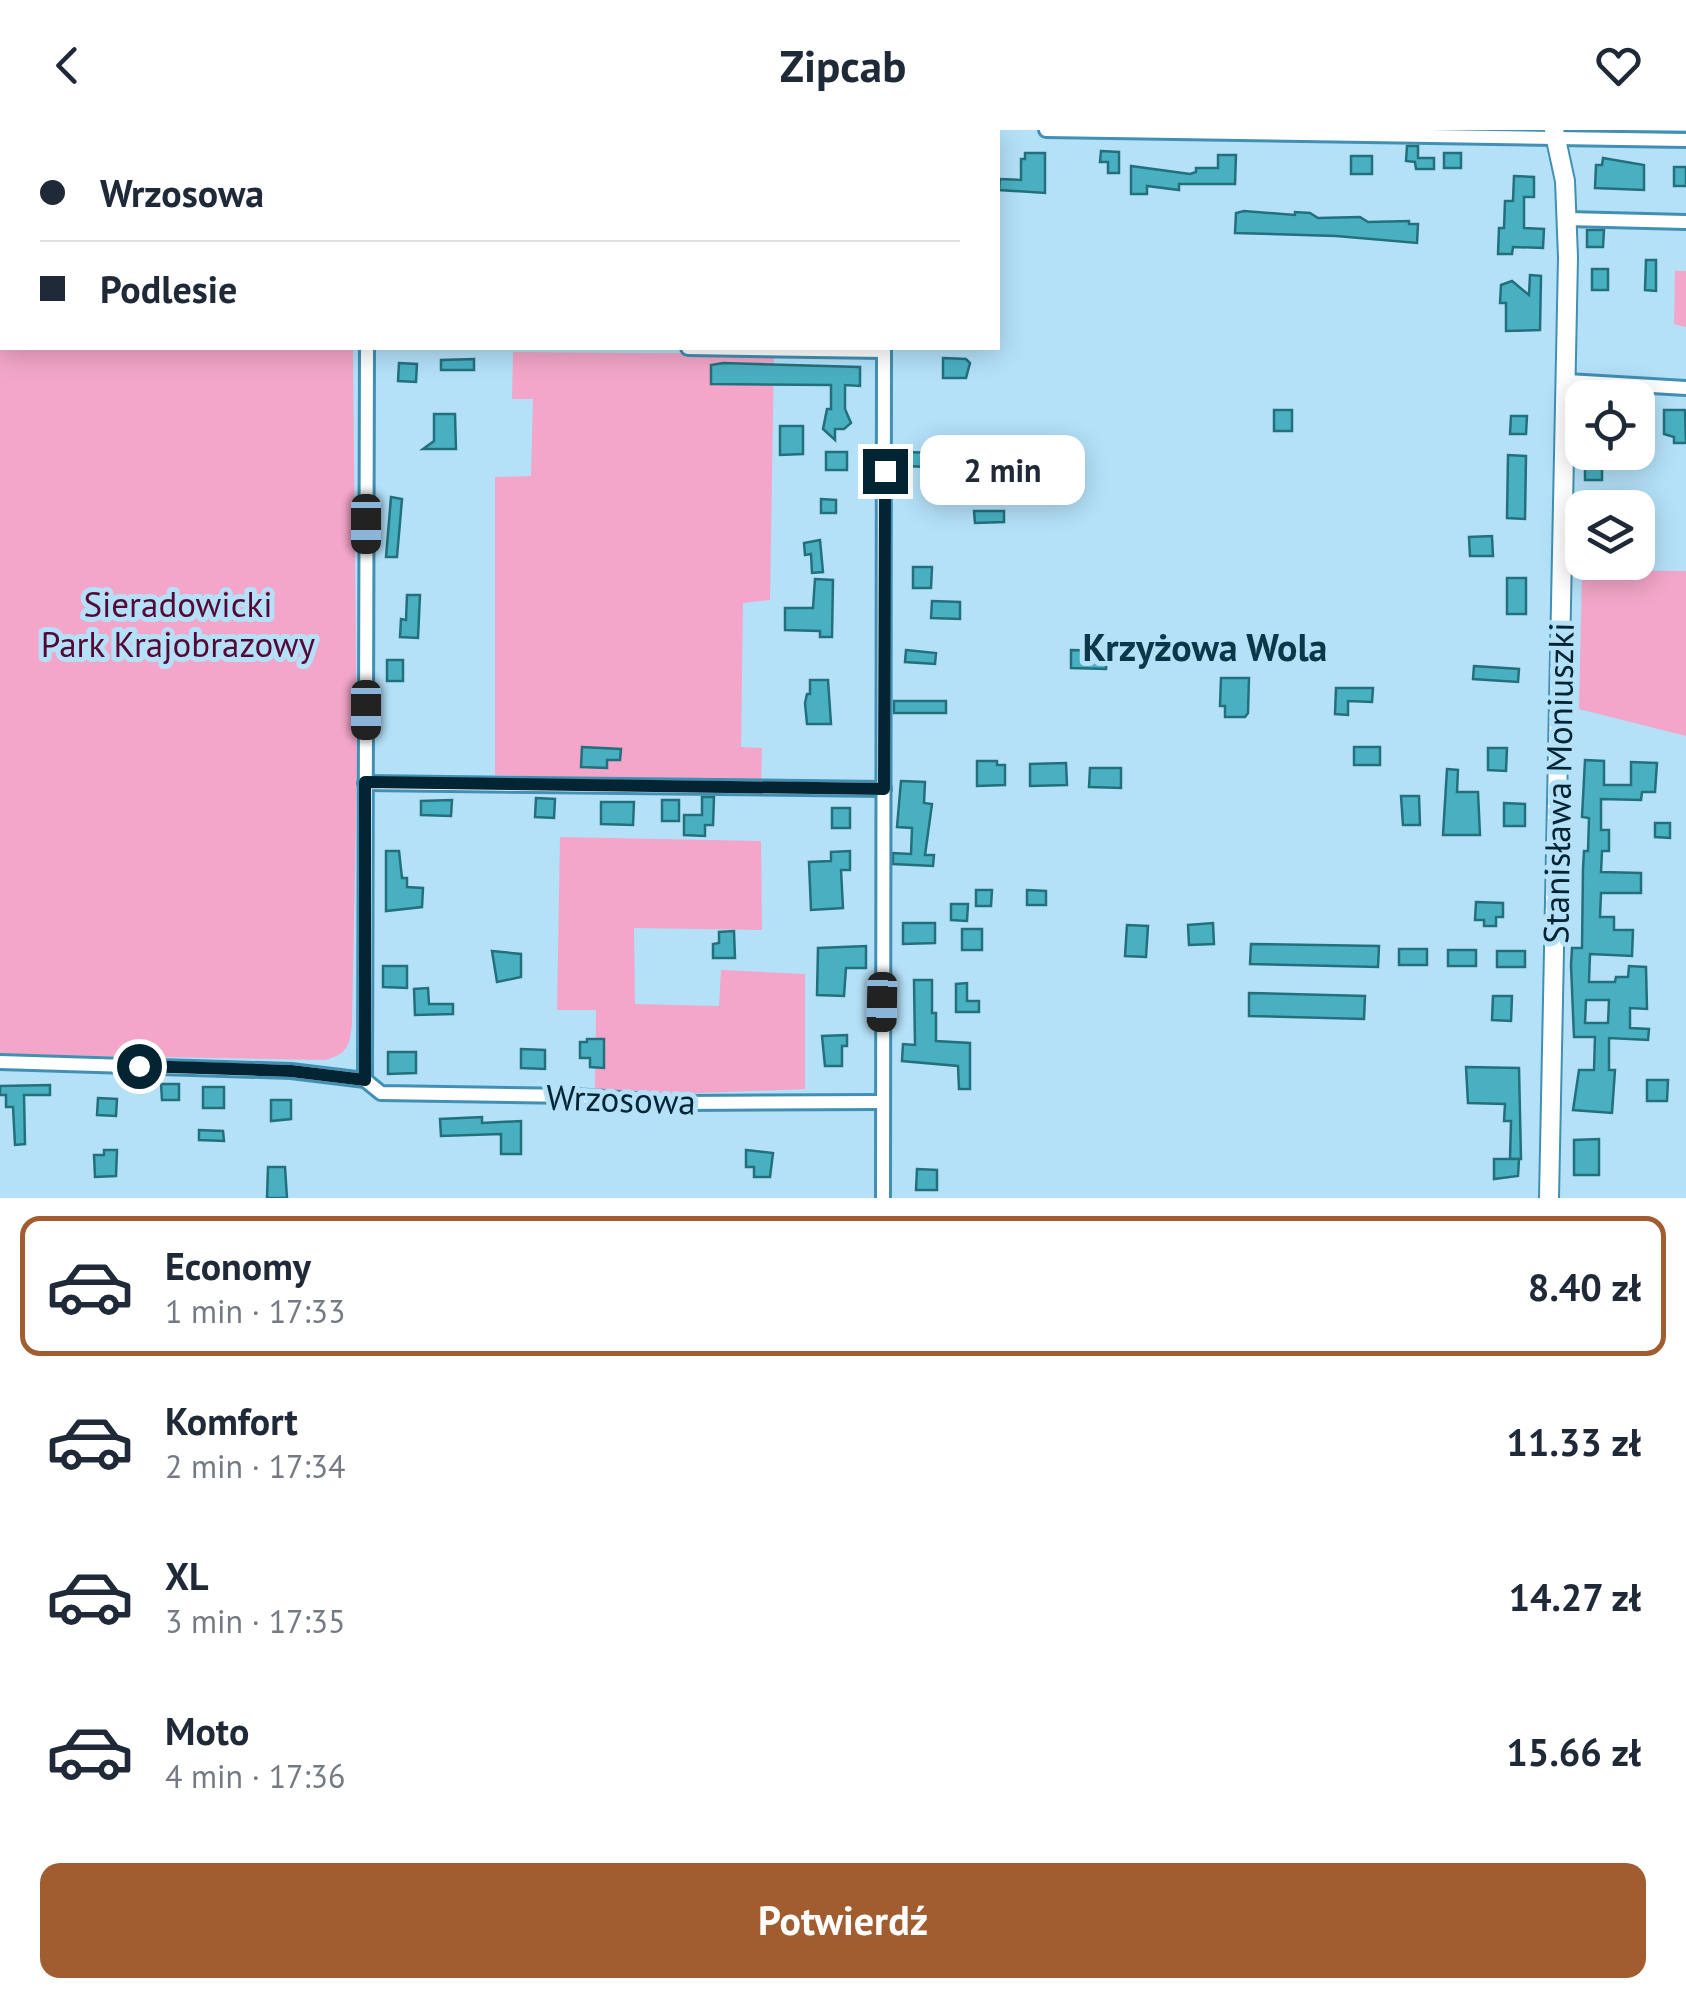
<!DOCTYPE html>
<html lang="pl">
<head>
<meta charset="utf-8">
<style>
  :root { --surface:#fff; --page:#f6f6f7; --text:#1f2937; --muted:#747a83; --line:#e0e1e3; --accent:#a15c30 }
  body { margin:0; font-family:"PT Sans",sans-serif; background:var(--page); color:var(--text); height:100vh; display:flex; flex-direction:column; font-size:38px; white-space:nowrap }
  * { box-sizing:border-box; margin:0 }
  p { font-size:32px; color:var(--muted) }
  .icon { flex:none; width:55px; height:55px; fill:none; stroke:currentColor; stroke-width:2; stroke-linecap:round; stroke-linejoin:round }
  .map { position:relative; height:1068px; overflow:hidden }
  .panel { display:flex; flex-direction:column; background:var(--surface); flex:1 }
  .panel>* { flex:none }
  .hud { position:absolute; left:0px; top:0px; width:1000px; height:220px; box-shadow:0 5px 25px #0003; display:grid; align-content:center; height:220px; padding:0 40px; background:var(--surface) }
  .controls { position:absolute; left:1565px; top:250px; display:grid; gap:20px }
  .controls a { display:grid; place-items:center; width:90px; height:90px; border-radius:20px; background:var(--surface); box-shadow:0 5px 25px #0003; font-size:50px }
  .end { position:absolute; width:45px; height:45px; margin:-22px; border:12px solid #022433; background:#fff; box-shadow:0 0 0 5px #fff }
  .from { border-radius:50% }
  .bubble { position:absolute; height:70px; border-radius:20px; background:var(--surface); box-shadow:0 5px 25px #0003; font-size:32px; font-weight:700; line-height:70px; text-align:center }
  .car { position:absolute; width:30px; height:60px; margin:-30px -15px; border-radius:12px; box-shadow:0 0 8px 2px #0007; background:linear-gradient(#222 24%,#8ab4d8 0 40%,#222 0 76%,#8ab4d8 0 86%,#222 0) }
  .hud b { display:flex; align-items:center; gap:35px; height:95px; font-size:38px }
  .hud b+b { border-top:2px solid var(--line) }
  .hud i { width:25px; height:25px; background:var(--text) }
  ul { padding:18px 0 0; list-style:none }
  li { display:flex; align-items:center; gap:30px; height:140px; margin:0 20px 15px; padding:0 20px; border:5px solid transparent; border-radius:20px }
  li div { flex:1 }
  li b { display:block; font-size:38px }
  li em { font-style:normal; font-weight:700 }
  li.on { border-color:var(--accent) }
  li>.icon { width:90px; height:90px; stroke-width:1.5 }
  .action { display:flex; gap:20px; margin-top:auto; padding:20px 40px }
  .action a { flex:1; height:115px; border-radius:20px; background:var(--accent); color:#fff; font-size:40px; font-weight:700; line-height:115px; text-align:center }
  header { display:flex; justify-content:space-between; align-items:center; height:130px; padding:0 40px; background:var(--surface); font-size:45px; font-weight:700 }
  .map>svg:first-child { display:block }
  .green { fill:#f3a6c9 }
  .building { fill:#49b0c2; stroke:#23707c; stroke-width:2.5; fill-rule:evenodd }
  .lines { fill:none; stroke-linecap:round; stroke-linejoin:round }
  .minor-casing { stroke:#418fb3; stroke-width:18 }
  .tertiary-casing { stroke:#418fb3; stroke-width:22 }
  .minor { stroke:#fff; stroke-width:12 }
  .tertiary { stroke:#fff; stroke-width:18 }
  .route { stroke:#022433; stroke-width:12 }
  .labels { text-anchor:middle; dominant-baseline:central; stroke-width:10; stroke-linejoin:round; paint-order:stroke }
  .park-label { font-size:35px; fill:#540734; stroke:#b4e1f8 }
  .street-label { font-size:35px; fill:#022433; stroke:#b4e1f8 }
  .neighbourhood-label { font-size:38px; font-weight:bold; fill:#0b3749; stroke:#b4e1f8 }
</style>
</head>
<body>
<header><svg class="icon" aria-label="back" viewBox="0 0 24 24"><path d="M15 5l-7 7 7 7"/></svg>Zipcab<svg class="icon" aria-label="heart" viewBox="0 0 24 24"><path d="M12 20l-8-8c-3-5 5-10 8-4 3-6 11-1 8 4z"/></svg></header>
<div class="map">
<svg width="1686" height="1068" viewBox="0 0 1686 1068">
  <rect width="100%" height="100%" fill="#b4e1f8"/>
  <g class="green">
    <path d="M0 0 337 2H2V218H353L357 637 352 893C350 915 348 924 325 930L0 924Z"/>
    <path d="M1675 141H1686V197L1674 194Z"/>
    <path d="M513 222 774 224 770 470 743 473 741 617 762 618 761 653 495 645V347L531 346 533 269H512Z"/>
    <path d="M1582 440 1686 441V606L1579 579Z"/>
    <path d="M560 707 761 711 762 800 634 798 635 874 719 876 721 840 805 844V959L673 964 595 961 596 880H557Z"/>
  </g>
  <g class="building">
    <path d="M1407 16H1418V28H1434V39H1416L1415 32 1406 31Z"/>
    <path d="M1101 21 1119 22V43H1108V32H1100Z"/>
    <path d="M1025 23H1045V63L999 60 1000 49 1021 50V29H1025Z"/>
    <rect x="1444" y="23" width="17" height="15"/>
    <path d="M1218 25H1236L1235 54H1179V60L1147 56V64H1131V36L1190 44 1196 42V38H1218Z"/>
    <rect x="1351" y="26" width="21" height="18"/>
    <path d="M1603 28 1644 35V60L1595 58 1596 35H1602Z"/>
    <rect x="1674" y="37" width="12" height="19"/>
    <path d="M1514 46 1534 47V67H1524V98L1544 99 1543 118 1513 117 1512 124H1498L1499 98H1504L1505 71H1513Z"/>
    <path d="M1244 81 1295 85V82L1310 83 1318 88 1360 87 1368 92 1409 91V94H1418L1417 113 1336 106 1235 103 1236 83Z"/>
    <path d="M1587 100H1604L1603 117H1587Z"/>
    <path d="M1646 130H1656V161L1645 160Z"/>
    <rect x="1592" y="139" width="16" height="21"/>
    <path d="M1530 145 1541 146 1540 200 1506 201V173H1500L1501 155 1512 151 1529 165Z"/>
    <path d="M943 228 966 229 970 233 966 248H943Z"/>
    <path d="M474 229V240H441V230Z"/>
    <path d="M399 233 417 234 416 252 398 251Z"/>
    <path d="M723 233 860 237V256L845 255V279L851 293 844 299H835V310L823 299 827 279H831V255L711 254V235Z"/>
    <rect x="1274" y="280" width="18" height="21"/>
    <path d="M1664 280H1685L1686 313H1674V307L1664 304Z"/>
    <path d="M434 284H455L456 319H423L434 311Z"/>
    <path d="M1511 286H1527L1526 304H1510Z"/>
    <path d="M780 296H803V324L780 325Z"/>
    <rect x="826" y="322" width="21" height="18"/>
    <path d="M903 322 941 323V343H951L950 350H956L953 367H932L930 337 903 336Z"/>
    <path d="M1508 325 1526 326 1525 389 1507 388Z"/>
    <rect x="1585" y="332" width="17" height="18"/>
    <path d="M391 367 402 369 397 427H386Z"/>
    <path d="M821 369 836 370V383H821Z"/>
    <path d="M974 381H1004V392L975 393Z"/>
    <path d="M1492 406 1493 426H1470L1469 407Z"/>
    <path d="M820 410 823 442 812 443 811 424 805 425 804 413Z"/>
    <path d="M913 437H932L931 458H913Z"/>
    <rect x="1507" y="448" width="19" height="36"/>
    <path d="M815 449 833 450 832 507H820V501L785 500V478H813Z"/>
    <path d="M407 465H420L418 508 400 507 401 489 406 490Z"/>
    <path d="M932 471 960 472V489L931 488Z"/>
    <path d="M906 520 936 523 935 534 905 532Z"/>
    <path d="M1071 520 1107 521 1106 539 1071 538Z"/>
    <rect x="387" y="530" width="16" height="21"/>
    <path d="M1474 536 1519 539 1518 552 1473 549Z"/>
    <path d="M1221 548H1249L1248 583 1245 587H1225V576H1220Z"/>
    <path d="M810 550H828L831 594H807L805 573 807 564H810Z"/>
    <path d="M1336 558H1373L1372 572 1348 571V585L1335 584Z"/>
    <rect x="894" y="571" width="52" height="12"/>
    <path d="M582 617 621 619 620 630H607V638L581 637Z"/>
    <rect x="1354" y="617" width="26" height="18"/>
    <path d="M1488 618H1507L1506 641 1488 640Z"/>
    <path d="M1585 630 1604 631V655H1631V632L1657 633 1655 662H1642L1641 670 1601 669V700H1609V721H1602L1601 742 1641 743V763H1601L1600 787H1614V800H1633L1632 826 1590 824 1589 852H1615L1616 847H1628L1629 836 1646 837 1647 879 1630 878V898L1649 899 1648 910 1609 908V940H1615L1612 983 1573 980 1579 940H1594L1595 907H1574L1571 835 1572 818H1582L1583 739 1584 721H1588L1589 688 1582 687ZM1586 870H1609L1608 893H1585Z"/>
    <path d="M977 631H997V635H1005V655L977 656Z"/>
    <path d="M1066 633 1067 655 1030 656V634Z"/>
    <path d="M1090 638H1121V658L1089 657Z"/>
    <path d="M1447 639 1458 640 1457 662H1478L1480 705H1443Z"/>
    <path d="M901 651 925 652 924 673 932 674 925 725H934L933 736 893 734V723L911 724 912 698 897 697Z"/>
    <path d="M1401 666H1419L1420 695H1403Z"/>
    <path d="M702 667H714L713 695H705V706L684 705V685H702Z"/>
    <path d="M536 668 555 669 554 688 535 687Z"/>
    <path d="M452 670 451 686 421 685V671Z"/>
    <rect x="662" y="670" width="17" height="21"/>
    <path d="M601 672H634L633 695 601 694Z"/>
    <path d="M1504 673 1525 674V696H1504Z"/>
    <rect x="832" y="678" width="18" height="20"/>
    <path d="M1655 693H1670V708L1655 707Z"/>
    <path d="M386 721H399L402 748H407V757L423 758 422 777 386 781Z"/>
    <path d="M850 721V740H841L843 778 811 780 809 732 831 731V722Z"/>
    <path d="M976 760H992L991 776H976Z"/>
    <path d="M1027 760 1046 761V775H1027Z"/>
    <path d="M1476 772 1503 773V787H1496V796H1484V790H1475Z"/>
    <path d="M951 774H968L967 791 951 790Z"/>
    <path d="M903 793H935V813L903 814Z"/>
    <path d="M1213 793 1214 814 1189 815 1188 795Z"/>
    <path d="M1127 795 1148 796 1146 827 1125 826Z"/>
    <rect x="962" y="799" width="20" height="21"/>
    <path d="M734 801 735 828H713V814L719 813V802Z"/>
    <path d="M1251 814 1379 816 1378 837 1250 834Z"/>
    <path d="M866 816V838H846L844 866 817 865 818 818Z"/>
    <rect x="1399" y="819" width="28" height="16"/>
    <rect x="1448" y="820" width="28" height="16"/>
    <path d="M492 821 521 824V847L497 852Z"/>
    <rect x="1497" y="821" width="28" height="16"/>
    <path d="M383 836H407V858L383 857Z"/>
    <path d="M914 850H932V883H936V911L970 913V959H959L958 936 902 931 903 914 915 915Z"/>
    <path d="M967 853V871H979V882H956V854Z"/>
    <path d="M428 858 429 874H453V884L415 885 414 859Z"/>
    <path d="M1249 863 1365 866 1364 889 1249 886Z"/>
    <path d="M1493 866H1512L1511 891 1492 890Z"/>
    <path d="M847 905V916H842V936H825L822 906Z"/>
    <path d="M587 909H604V938L590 937V928H580V912H587Z"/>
    <path d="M521 919 545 920V939L521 938Z"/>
    <path d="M388 922H416V943L388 944Z"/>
    <path d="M1466 937 1519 938 1521 1029H1510L1511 991H1504L1505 974 1468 973Z"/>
    <path d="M1647 950H1668L1667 971H1647Z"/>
    <path d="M161 954H179V970H162Z"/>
    <path d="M50 955V965H24L25 1014 15 1015 13 977H6V965H0V956Z"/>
    <rect x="203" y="957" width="21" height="21"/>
    <path d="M98 968 117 969 116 986 97 985Z"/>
    <path d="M271 970H291V989L271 991Z"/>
    <path d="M482 987V993L521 991V1024H501V1004L441 1006 440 989Z"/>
    <path d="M199 1000 223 1001 224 1011 199 1010Z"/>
    <path d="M1599 1009V1045H1574V1010Z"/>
    <path d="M104 1020H117L116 1046 95 1047 94 1025H104Z"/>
    <path d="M746 1020 773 1023 770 1047H754V1037H746Z"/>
    <path d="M1494 1029H1519L1518 1046 1494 1049Z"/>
    <path d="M268 1037H285L287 1068H267Z"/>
    <path d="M917 1039 937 1040V1060H916Z"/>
  </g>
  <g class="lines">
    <g class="minor-casing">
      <g id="minor">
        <path d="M881 0V2"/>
        <path d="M1046 0 1686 10"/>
        <path d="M368 2V0"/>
        <path d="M1567 89 1686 92"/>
        <path d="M688 218 884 221"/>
        <path d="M1567 251 1686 258"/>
        <path d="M365 653 884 659"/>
        <path d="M0 932 291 941 365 950 381 963 573 966 684 973 881 972"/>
        <path d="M365 950 367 218"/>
        <path d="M883 1068 884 218"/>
      </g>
    </g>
    <g class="tertiary-casing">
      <path id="tertiary" d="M1549 1068 1568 127 1565 51 1554 0"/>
    </g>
    <use href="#minor" class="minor"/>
    <use href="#tertiary" class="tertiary"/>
  </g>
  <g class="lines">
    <path class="route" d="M139 936 291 941 365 950V652L884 659 885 341"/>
  </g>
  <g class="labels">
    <g class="park-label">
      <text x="178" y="474">Sieradowicki<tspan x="178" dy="40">Park Krajobrazowy</tspan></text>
    </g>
    <g class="street-label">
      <text transform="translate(1558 653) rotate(-89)">Stanisława Moniuszki</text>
      <text transform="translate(621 969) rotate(2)">Wrzosowa</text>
    </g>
    <g class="neighbourhood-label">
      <text x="1205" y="516">Krzyżowa Wola</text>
    </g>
  </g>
</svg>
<div class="controls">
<a><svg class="icon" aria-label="locate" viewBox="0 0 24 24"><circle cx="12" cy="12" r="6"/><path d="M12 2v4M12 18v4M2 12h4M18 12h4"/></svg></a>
<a><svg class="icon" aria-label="layers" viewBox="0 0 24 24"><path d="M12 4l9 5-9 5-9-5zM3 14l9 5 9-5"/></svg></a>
</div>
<i class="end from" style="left:139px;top:936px"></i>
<i class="end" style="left:885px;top:341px"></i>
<div class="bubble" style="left:920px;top:305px;width:165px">2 min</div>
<i class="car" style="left:366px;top:394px;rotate:180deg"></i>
<i class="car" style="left:366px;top:580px;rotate:180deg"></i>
<i class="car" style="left:882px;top:872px;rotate:181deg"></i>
<div class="hud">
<b><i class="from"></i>Wrzosowa</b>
<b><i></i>Podlesie</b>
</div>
</div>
<section class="panel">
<ul>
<li class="on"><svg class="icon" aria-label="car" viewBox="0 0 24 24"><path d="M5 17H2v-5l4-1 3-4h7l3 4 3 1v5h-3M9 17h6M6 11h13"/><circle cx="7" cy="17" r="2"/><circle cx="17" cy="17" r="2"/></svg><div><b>Economy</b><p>1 min · 17:33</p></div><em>8.40 zł</em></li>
<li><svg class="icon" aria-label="car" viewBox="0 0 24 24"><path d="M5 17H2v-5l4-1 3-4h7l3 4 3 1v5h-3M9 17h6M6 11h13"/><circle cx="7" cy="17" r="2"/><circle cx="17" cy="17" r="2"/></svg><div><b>Komfort</b><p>2 min · 17:34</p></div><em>11.33 zł</em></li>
<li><svg class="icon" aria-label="car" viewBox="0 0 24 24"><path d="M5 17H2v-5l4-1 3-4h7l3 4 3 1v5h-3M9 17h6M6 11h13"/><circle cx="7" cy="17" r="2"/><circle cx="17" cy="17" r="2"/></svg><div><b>XL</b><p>3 min · 17:35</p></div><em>14.27 zł</em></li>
<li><svg class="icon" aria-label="car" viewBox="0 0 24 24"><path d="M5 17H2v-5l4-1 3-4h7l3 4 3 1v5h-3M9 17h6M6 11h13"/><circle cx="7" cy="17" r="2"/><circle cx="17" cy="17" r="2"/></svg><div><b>Moto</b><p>4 min · 17:36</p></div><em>15.66 zł</em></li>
</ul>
<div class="action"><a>Potwierdź</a></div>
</section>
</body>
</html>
